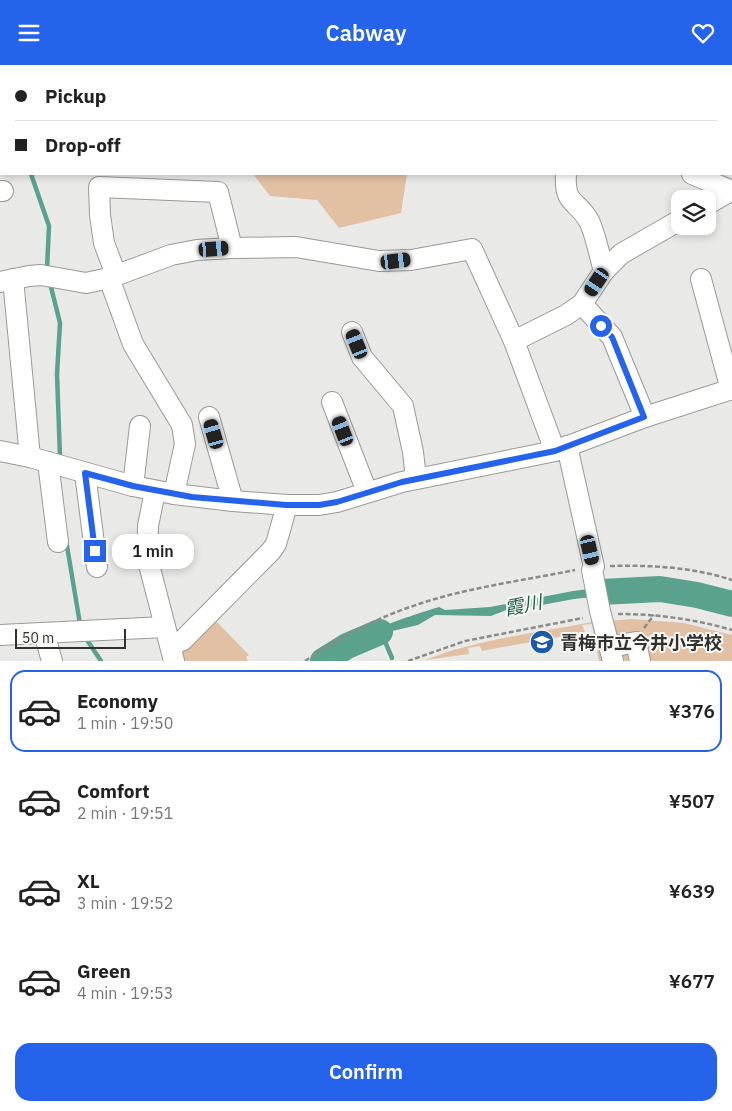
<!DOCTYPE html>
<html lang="en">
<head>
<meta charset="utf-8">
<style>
  :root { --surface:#fff; --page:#f2f2f2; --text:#222; --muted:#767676; --line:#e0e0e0; --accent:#2563eb }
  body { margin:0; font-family:"IBM Plex Sans","Noto Sans JP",sans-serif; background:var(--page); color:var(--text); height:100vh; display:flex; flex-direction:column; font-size:19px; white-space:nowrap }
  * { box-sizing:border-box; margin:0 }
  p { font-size:16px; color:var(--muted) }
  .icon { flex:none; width:28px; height:28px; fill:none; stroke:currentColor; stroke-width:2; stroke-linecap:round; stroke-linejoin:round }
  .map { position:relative; height:596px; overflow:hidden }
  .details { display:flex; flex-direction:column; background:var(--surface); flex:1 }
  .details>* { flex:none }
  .top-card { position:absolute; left:0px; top:0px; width:732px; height:110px; box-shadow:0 2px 8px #0003; display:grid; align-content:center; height:110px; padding:0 15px; background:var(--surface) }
  .buttons { position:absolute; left:671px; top:125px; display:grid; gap:10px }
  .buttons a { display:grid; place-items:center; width:45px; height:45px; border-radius:10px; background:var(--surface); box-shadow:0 2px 8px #0003; font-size:25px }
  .scale { position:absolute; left:15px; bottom:12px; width:111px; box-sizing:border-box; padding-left:5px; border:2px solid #313130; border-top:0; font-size:14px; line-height:18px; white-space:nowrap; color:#313130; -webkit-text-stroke:4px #f7f8f4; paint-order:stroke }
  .end { position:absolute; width:22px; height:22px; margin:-11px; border:6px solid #2563eb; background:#fff; box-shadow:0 0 0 2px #fff }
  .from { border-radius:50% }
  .bubble { position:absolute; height:35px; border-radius:15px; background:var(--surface); box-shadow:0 2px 8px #0003; font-size:16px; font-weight:600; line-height:35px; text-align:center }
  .car { position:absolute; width:15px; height:30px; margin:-15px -8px; border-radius:6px; box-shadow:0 0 4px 1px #0007; background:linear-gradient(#222 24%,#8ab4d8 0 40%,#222 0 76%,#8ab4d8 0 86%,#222 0) }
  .top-card b { display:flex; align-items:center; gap:18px; height:48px; font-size:19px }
  .top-card b+b { border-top:1px solid var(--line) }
  .top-card i { width:12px; height:12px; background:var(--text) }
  ul { padding:9px 0 0; list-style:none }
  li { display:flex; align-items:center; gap:15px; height:82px; margin:0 10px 8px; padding:0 5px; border:2px solid transparent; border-radius:15px }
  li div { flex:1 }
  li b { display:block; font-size:19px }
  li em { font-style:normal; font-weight:600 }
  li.active { border-color:var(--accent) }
  li>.icon { width:45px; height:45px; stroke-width:1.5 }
  .button { display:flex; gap:10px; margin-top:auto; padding:10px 15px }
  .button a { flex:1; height:58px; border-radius:15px; background:var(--accent); color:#fff; font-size:20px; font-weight:600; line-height:58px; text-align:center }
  header { display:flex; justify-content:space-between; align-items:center; height:65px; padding:0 15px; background:var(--accent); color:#fff; font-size:22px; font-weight:600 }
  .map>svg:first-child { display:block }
  .green { fill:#e1c0a3 }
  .water { fill:#5aa18e }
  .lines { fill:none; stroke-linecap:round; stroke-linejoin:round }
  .stream { stroke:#5aa18e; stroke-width:4.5 }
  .river { stroke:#5aa18e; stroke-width:26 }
  .minor-casing { stroke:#999a97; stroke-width:22 }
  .path { stroke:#8b8b89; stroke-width:2.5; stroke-dasharray:5 2.5; stroke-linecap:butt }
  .minor { stroke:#fff; stroke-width:20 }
  .route { stroke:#2563eb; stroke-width:6 }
  .labels { text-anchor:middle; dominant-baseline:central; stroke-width:4; stroke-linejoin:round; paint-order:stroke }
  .poi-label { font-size:18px; font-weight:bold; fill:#313130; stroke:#f7f8f4; text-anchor:start }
  .water-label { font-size:19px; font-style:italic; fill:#235d4f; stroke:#f7f8f4 }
</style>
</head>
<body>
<header><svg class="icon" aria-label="menu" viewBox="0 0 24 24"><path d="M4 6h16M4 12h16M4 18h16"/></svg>Cabway<svg class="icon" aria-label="heart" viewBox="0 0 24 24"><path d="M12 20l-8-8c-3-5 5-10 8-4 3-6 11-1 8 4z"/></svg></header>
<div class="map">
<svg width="732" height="596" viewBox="0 0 732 596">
  <rect width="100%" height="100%" fill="#e9eae7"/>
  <g class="green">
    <path d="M0 0H562V1H1L0 63Z"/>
    <path d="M253 109H407L401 148 339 163 317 135 270 131Z"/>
    <path d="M211 551 249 590 246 592 248 596H181L180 588Z"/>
    <path d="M631 554 684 558 732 570V596H624L621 585 609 556Z"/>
    <path d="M592 557 596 560 604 596H599L592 559 582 560 585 567 482 586 480 581 468 583 469 589 425 595C478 574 536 568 592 557Z"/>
  </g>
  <path class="water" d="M620 520 626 523 636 524 629 528 574 534 531 542 524 541 515 546 509 544 491 551 435 550 418 560 388 567 375 575 368 576 353 585 351 581H347C366 564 414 550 439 542L445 545 490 542 573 526Z"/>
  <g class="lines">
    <g class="stream">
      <path d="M31 109 49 161 47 204"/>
      <path d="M50 218 60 258 57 309 60 392"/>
      <path d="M66 475 80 559"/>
      <path d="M381 567 392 593"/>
      <path d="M85 572 101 596"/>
    </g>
    <g class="river">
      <path d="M601 527 660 524 697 530 732 539"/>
      <path d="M323 596 347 581 380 567"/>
    </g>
    <g class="minor-casing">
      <g id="minor">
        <path d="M645 0V1"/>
        <path d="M566 109C564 141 577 134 589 156 595 167 600 193 604 206"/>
        <path d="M692 109 732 126"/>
        <path d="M0 126H3"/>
        <path d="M708 139 732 125"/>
        <path d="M116 210 104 178 100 150 99 122 218 127 232 183"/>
        <path d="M109 213 133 279 182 360 185 379 174 429"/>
        <path d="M13 214 30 392"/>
        <path d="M701 214 731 325"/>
        <path d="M0 217 29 211 41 210 86 218 109 213 171 190 197 185 232 183 296 182 379 196 411 195 472 184 514 276 555 386"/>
        <path d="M582 239 612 272 645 352"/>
        <path d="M352 267 362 292 403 341 413 387 416 414"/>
        <path d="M514 276 566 250 582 239 604 206 621 189 680 155"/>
        <path d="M332 337 367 427"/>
        <path d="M209 352 233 436"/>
        <path d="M567 381 594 502 592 505 600 546 613 596"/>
        <path d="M0 386 30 392 133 421 174 429 233 436 287 440H319L337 437 402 417 555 386 645 352 732 324"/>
        <path d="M48 397 58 477"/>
        <path d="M85 408 97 502"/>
        <path d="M133 421 140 361"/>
        <path d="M155 426 148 461 147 492 174 596"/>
        <path d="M44 568 52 596"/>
        <path d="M0 570 165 562"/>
        <path d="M171 580 183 575 271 486 276 479 287 440"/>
        <path d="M610 582 636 577 640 596"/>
      </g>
    </g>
    <g class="path">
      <path d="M11 1 12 0"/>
      <path d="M104 1V0"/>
      <path d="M155 1 156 0"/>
      <path d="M0 46 1 43"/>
      <path d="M610 501C651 500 692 502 732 515"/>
      <path d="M618 549C657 549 694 554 732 565"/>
      <path d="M644 563 654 550"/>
      <path d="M305 596C338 574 372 555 410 542 463 523 521 516 575 505"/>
      <path d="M408 596 465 576 583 553"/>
    </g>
    <use href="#minor" class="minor"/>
  </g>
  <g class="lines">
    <path class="route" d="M95 486 85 408 133 421 192 432 286 440H319L337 437 402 417 555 386 644 352 612 272 601 261"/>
  </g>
  <defs>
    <g id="school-disc" transform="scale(1.25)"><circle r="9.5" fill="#1d59ab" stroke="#f7f8f4"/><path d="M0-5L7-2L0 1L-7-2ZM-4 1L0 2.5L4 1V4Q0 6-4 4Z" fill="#fff"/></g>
  </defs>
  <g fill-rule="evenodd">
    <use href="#school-disc" x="542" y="577"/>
  </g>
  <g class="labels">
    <g class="poi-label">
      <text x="560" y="577">青梅市立今井小学校</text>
    </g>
    <g class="water-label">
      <text transform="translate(523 540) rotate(-11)">霞川</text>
    </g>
  </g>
</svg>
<div class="buttons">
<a><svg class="icon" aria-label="layers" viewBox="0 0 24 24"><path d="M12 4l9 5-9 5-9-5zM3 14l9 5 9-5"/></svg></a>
</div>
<div class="scale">50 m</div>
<i class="end from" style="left:601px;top:261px"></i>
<i class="end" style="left:95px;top:486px"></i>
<div class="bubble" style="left:112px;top:469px;width:82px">1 min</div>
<i class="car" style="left:214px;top:184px;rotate:86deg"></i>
<i class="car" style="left:396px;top:196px;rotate:83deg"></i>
<i class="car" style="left:597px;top:217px;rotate:214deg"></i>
<i class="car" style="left:357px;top:279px;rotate:338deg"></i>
<i class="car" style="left:343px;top:366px;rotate:339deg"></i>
<i class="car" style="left:214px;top:369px;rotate:344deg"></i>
<i class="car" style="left:590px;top:485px;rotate:167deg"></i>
<div class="top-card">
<b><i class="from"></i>Pickup</b>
<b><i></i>Drop-off</b>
</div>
</div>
<section class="details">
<ul>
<li class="active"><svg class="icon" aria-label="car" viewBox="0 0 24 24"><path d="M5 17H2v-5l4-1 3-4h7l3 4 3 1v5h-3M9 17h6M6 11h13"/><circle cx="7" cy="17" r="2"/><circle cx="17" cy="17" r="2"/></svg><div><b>Economy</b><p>1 min · 19:50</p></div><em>¥376</em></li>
<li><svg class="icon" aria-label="car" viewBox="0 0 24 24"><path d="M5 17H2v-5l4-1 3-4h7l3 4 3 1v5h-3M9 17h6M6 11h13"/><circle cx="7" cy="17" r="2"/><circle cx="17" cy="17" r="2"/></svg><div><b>Comfort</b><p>2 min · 19:51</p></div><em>¥507</em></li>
<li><svg class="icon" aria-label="car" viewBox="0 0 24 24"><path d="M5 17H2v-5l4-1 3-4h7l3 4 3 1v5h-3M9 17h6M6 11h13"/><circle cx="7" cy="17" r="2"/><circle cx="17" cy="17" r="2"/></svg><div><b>XL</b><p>3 min · 19:52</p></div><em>¥639</em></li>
<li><svg class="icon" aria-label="car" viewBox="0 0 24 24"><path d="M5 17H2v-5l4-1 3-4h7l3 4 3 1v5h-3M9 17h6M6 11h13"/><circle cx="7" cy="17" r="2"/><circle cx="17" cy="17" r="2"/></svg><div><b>Green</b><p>4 min · 19:53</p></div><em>¥677</em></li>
</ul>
<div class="button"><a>Confirm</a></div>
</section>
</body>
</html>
